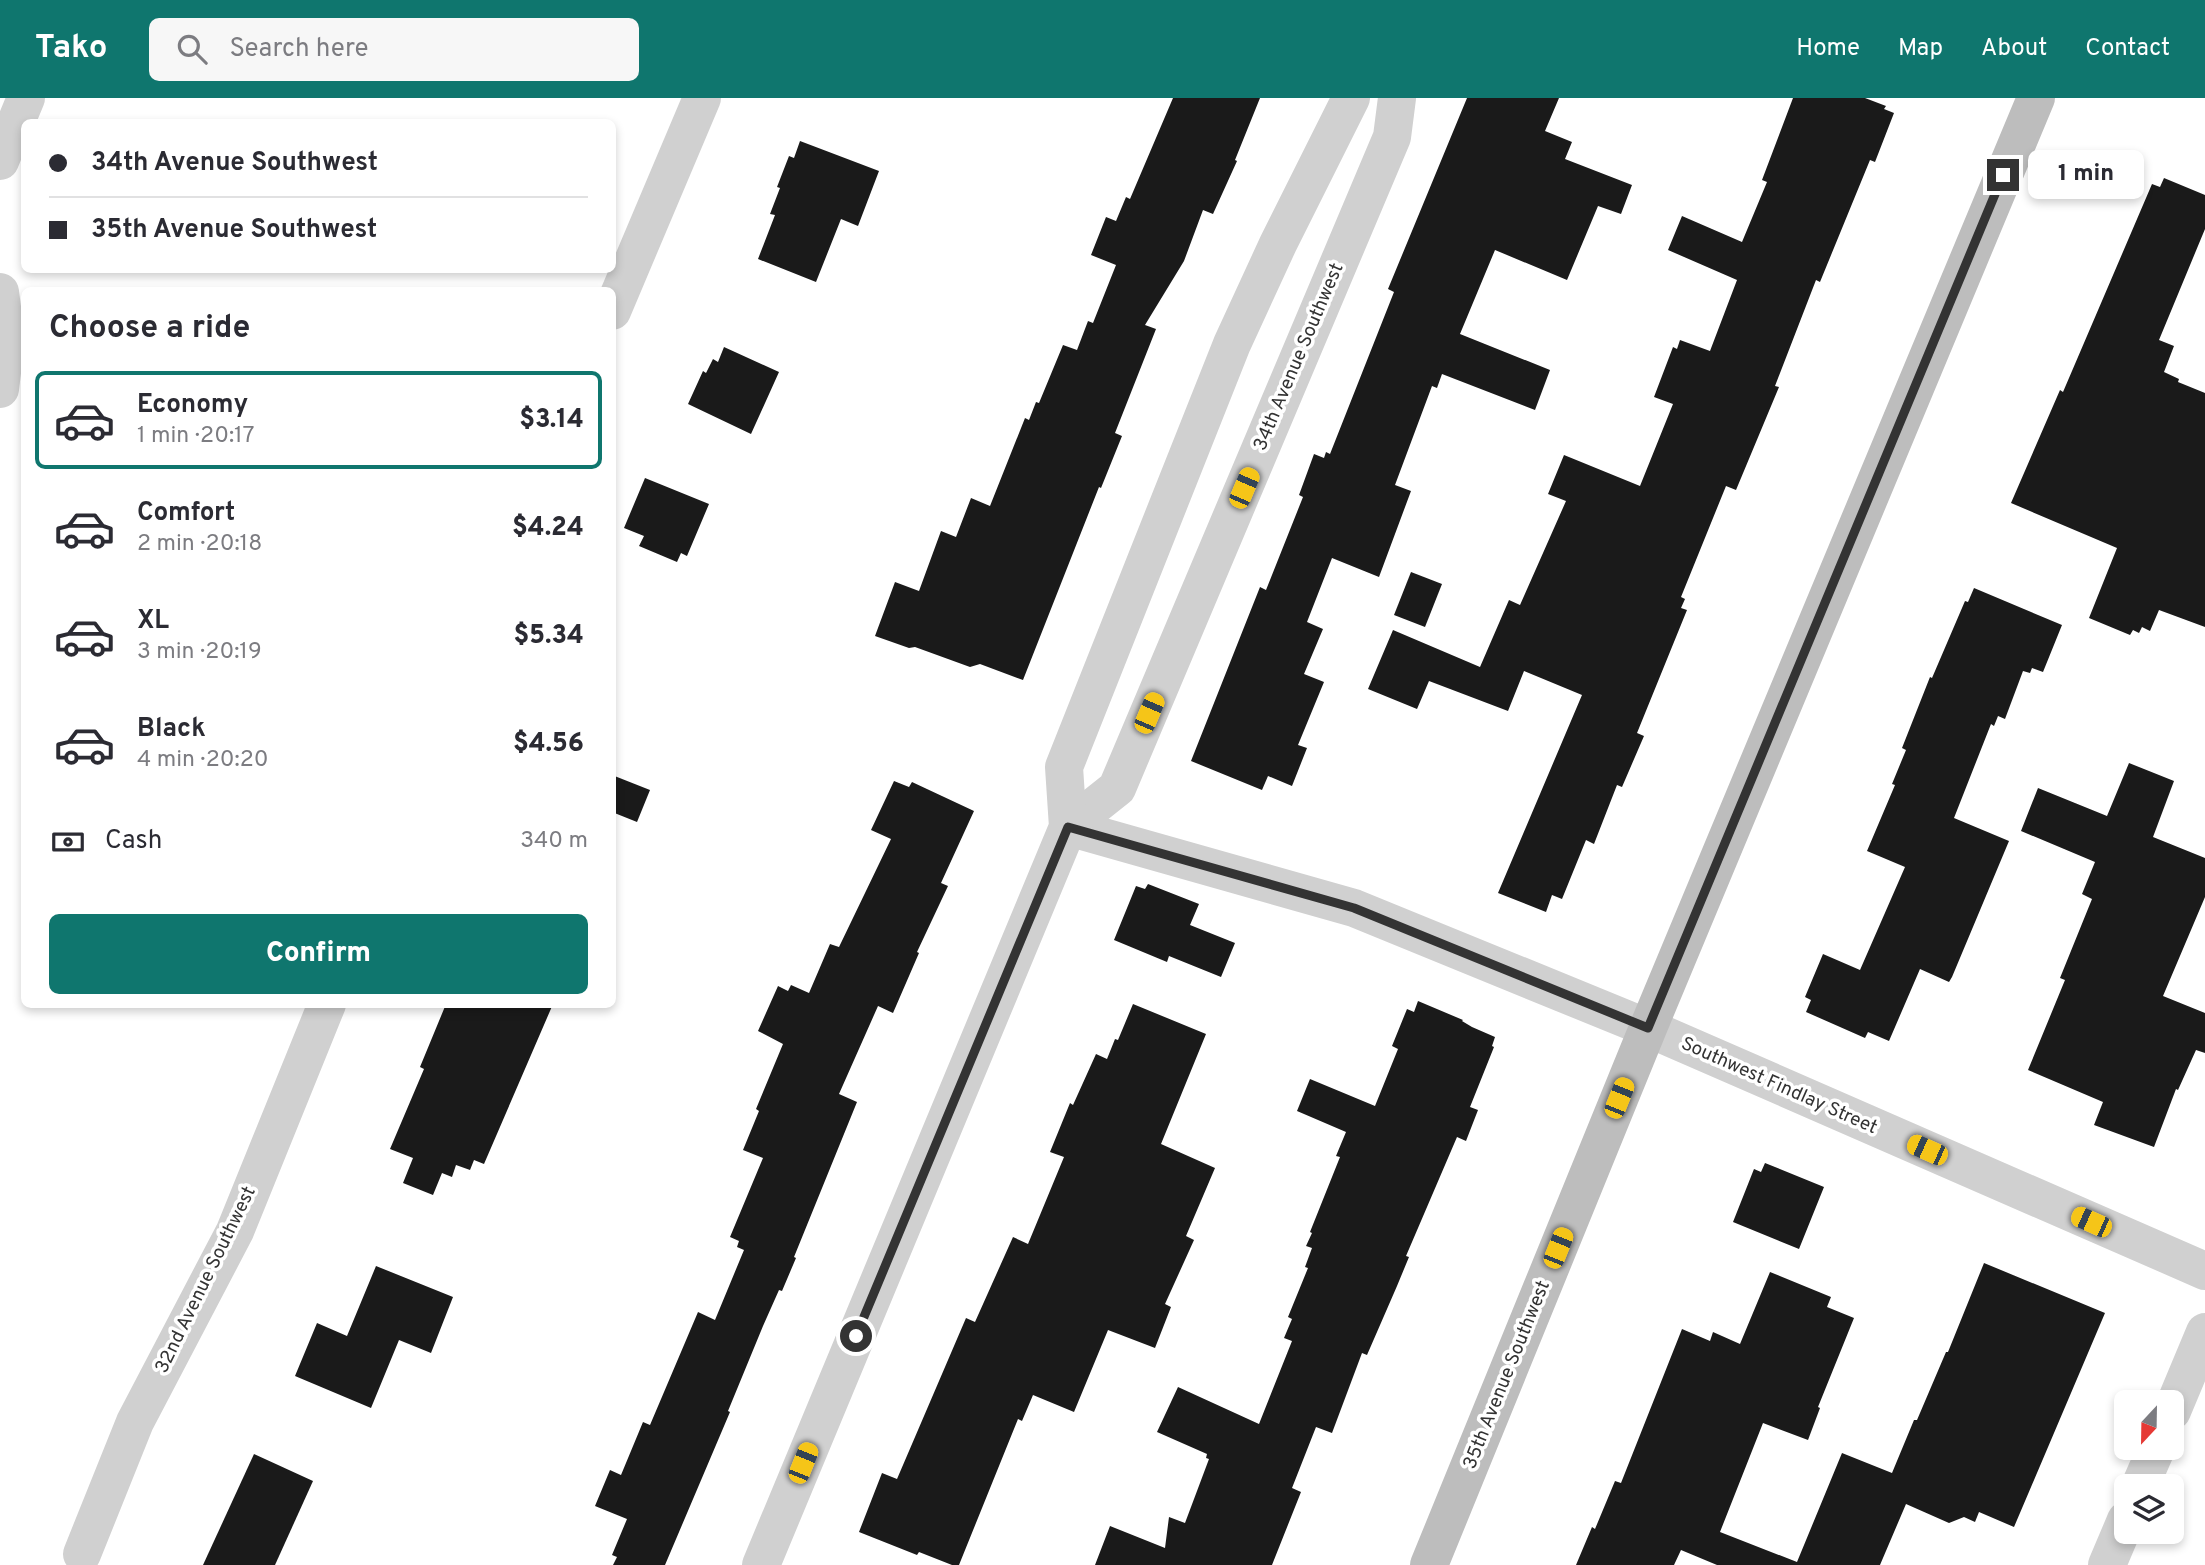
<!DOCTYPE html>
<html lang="en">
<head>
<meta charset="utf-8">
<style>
  :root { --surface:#fff; --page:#f7f7f7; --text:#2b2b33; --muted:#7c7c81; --line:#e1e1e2; --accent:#0f766e }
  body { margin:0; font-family:Overpass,sans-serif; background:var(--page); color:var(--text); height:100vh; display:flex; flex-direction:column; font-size:26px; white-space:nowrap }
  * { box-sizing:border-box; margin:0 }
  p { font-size:23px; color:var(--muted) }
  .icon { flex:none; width:38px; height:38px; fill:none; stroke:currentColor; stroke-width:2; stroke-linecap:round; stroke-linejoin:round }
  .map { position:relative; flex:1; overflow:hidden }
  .side { position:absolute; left:21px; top:189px; width:595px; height:721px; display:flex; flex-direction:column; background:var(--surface); border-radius:10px; box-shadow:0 4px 10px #0003 }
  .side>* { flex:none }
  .guide { position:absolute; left:21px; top:21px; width:595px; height:154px; border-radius:10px; box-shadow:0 4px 10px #0003; display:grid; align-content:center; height:154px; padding:0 28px; background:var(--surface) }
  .needle { width:46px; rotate:202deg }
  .fabs { position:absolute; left:2114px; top:1292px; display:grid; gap:14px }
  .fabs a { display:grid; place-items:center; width:70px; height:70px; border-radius:10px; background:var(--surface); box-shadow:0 4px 10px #0003; font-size:35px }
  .end { position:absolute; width:32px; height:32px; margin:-16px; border:9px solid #333; background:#fff; box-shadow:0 0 0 4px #fff }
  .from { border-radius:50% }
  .bubble { position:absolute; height:49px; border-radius:10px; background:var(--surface); box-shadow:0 4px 10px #0003; font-size:23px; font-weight:800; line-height:49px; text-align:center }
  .car { position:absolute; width:21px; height:42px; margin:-21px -10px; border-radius:9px; box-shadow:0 0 5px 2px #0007; background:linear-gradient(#f5c518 24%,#345 0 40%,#f5c518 0 76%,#345 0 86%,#f5c518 0) }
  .guide b { display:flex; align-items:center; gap:24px; height:66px; font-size:26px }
  .guide b+b { border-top:2px solid var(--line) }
  .guide i { width:18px; height:18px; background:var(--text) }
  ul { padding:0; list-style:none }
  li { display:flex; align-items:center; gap:21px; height:98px; margin:0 14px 10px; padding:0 14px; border:4px solid transparent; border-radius:10px }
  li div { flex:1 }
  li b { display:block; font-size:26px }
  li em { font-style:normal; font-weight:800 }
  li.active { border-color:var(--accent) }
  li>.icon { width:63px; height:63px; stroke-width:1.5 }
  h2 { padding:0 28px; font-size:32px; line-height:84px }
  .pay { display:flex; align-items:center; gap:18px; height:77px; padding:0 28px; font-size:26px }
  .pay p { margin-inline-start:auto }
  .primary-button { display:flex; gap:14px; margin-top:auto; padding:14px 28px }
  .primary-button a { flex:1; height:80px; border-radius:10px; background:var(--accent); color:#fff; font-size:28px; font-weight:800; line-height:80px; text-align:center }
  header { display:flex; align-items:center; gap:42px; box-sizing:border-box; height:98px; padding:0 35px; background:var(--accent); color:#fff }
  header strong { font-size:33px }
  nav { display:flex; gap:38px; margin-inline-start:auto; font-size:24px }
  .search { width:490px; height:63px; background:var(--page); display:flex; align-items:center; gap:18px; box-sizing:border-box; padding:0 24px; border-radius:10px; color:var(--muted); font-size:26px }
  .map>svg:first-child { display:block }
  .building { fill:#1a1a1a }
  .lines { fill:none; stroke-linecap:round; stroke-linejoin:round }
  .minor { stroke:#d0d0d0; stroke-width:38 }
  .secondary { stroke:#bdbdbd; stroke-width:38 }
  .route { stroke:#333; stroke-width:9 }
  .labels { text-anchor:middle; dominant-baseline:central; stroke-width:7; stroke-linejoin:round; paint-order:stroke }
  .street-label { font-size:19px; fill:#333; stroke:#fff }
</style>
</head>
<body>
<header>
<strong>Tako</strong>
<div class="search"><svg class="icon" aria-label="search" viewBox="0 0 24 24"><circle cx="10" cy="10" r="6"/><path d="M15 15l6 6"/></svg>Search here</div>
<nav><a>Home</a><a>Map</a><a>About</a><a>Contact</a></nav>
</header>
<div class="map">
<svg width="2205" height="1467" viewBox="0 0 2205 1467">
  <rect width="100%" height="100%" fill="#fff"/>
  <g class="building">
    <path d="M1173 0H1260L1235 62 1237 63 1213 116 1203 112 1184 163 1145 227 1156 231 1115 335 1122 338 1101 390 1099 389 1023 582 980 566 970 569 915 549 909 550 875 538 895 484 919 493 941 433 956 439 971 400 990 408 1025 320 1029 322 1036 304 1039 305 1063 247 1077 252 1088 223 1093 225 1116 167 1091 157 1106 119 1116 123 1126 99 1130 101Z"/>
    <path d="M1467 0H1559L1545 33 1572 44 1565 61 1632 87 1621 116 1598 108 1567 182 1495 152 1460 236 1550 272 1535 312 1442 276 1437 290 1432 288 1395 387 1411 393 1379 479 1332 460 1307 524 1323 531 1304 576 1324 584 1298 647 1307 650 1292 688 1268 678 1262 692 1191 663 1260 489 1266 492 1303 399 1299 397 1314 356 1324 360 1326 354 1330 356 1394 194 1388 191Z"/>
    <path d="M1793 0H1865L1886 8 1884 11 1894 15 1875 64 1870 62 1820 184 1816 182 1775 288 1779 289 1736 392 1726 388 1681 499 1685 501 1681 510 1687 512 1637 635 1644 638 1622 689 1617 687 1594 746 1586 742 1562 801 1552 797 1546 814 1498 795 1582 597 1524 573 1508 613 1429 583 1417 611 1368 591 1393 532 1480 569 1509 502 1520 507 1566 403 1548 396 1564 357 1640 388 1673 306 1654 299 1673 249 1677 251 1680 242 1710 253 1737 182 1668 152 1682 118 1742 144 1767 84 1762 82Z"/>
    <path d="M800 43 879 73 858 128 841 121 816 184 758 161 775 117 770 116 780 90 777 89 789 58 794 60Z"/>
    <path d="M2164 80 2205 97V131L2159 242 2174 248 2164 274 2179 281 2178 284 2205 295V529L2159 512 2150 533 2142 529 2139 535 2133 532 2130 537 2089 520 2117 450 2011 405 2060 292 2063 294 2152 86 2160 89Z"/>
    <path d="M724 249 779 274 751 336 688 306 703 273 706 275 713 261 718 264Z"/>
    <path d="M645 380 709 406 687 458 681 455 677 464 639 448 644 438 624 430Z"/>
    <path d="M1411 474 1442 486 1425 529 1394 517Z"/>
    <path d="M1974 490 2062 527 2043 574 2032 570 2030 575 2023 573 2005 621 1998 618 1994 628 1991 626 1954 720 2009 743 1952 879 1949 884 1920 871 1889 943 1868 934 1865 940 1806 914 1811 902 1805 899 1823 856 1860 872 1905 769 1867 753 1895 687 1892 686 1906 652 1902 650 1930 579 1932 580 1965 503 1968 504Z"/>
    <path d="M2129 665 2174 683 2153 739 2205 760V799L2163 898 2205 915V955L2196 952 2178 992 2176 991 2154 1049 2094 1027 2103 1004 2028 972 2065 882 2060 880 2092 801 2082 796 2095 764 2021 733 2038 690 2107 718Z"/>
    <path d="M612 677 650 692 637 724 612 714Z"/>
    <path d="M894 683 909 689 912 684 974 713 941 785 948 788 917 854 919 855 893 915 878 908 839 996 857 1004 794 1159 796 1160 782 1193 779 1192 763 1228 728 1313 730 1314 665 1467H613L617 1459 612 1457 627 1421 595 1408 610 1372 621 1377 643 1324 650 1327 698 1214 715 1222 744 1152 737 1149 739 1143 730 1139 763 1060 743 1052 759 1013 756 1011 783 946 758 933 778 888 788 893 791 887 809 895 830 846 839 849 891 741 871 732Z"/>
    <path d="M1148 786 1199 806 1190 827 1235 845 1221 879 1169 858 1167 864 1114 842 1136 788 1145 791Z"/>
    <path d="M1418 903 1463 922 1462 923 1472 929 1495 939 1492 948 1494 949 1470 1009 1478 1012 1466 1043 1457 1039 1406 1158 1409 1159 1397 1188 1367 1257 1362 1255 1332 1335 1316 1329 1292 1390 1301 1394 1272 1467H1095L1110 1428 1165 1450 1169 1419 1185 1425 1209 1361 1206 1360 1207 1356 1157 1334 1178 1289 1259 1326 1292 1243 1284 1240 1292 1221 1288 1219 1308 1170 1305 1169 1312 1150 1306 1148 1312 1135 1310 1134 1340 1059 1336 1058 1346 1034 1297 1013 1310 981 1375 1008 1398 951 1392 948 1407 911 1414 914Z"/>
    <path d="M446 906H553L484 1066 474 1062 470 1072 456 1067 452 1079 442 1075 433 1097 403 1085 413 1060 390 1051 424 971 420 969Z"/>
    <path d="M1133 906 1206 936 1161 1046 1215 1070 1186 1138 1194 1142 1165 1206 1171 1209 1155 1250 1108 1232 1074 1314 1033 1297 1022 1323 1018 1321 959 1467H952L919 1454 917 1457 859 1434 882 1375 897 1381 966 1220 975 1224 1013 1139 1028 1146 1064 1059 1050 1054 1070 1005 1073 1007 1096 956 1107 961 1115 941 1118 942Z"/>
    <path d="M1765 1065 1824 1089 1799 1151 1733 1124 1754 1071 1761 1074Z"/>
    <path d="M1984 1165 2105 1215 2014 1429 1979 1414 1975 1424 1964 1419 1949 1425 1906 1406 1880 1467H1717L1681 1452 1674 1467H1576L1592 1429 1595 1431 1615 1383 1621 1385 1682 1231 1710 1243 1713 1234 1740 1246 1770 1174 1831 1199 1827 1209 1854 1220 1818 1309 1820 1310 1808 1342 1763 1325 1720 1434 1797 1464 1842 1355 1892 1375 1914 1322H1917L1946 1254H1948Z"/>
    <path d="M376 1168 453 1199 431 1255 399 1242 371 1310 295 1278 317 1225 347 1238Z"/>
    <path d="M254 1356 313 1383 275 1467H203Z"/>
  </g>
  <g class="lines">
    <g class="minor">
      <path d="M0 63 26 0"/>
      <path d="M0 194 6 241 0 291"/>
      <path d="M612 213 702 0"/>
      <path d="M1068 729 1354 810 1648 930 2205 1173"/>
      <path d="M1068 729 1117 690 1392 39 1397 0"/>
      <path d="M2172 1313 2205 1234"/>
      <path d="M2140 1388 2157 1349"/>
      <path d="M82 1456 135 1324 235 1133 327 906"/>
      <path d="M761 1467 1068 729 1064 669 1232 246 1278 146 1351 0"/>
      <path d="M2107 1467 2126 1422"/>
    </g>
    <path class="secondary" d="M1429 1467 1648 930 2036 0"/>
  </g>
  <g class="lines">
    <path class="route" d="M856 1238 1068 729 1354 810 1648 930 2003 77"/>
  </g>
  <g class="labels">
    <g class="street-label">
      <text transform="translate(1299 259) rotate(-67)">34th Avenue Southwest</text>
      <text transform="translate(1779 988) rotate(24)">Southwest Findlay Street</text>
      <text transform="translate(206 1182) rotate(-64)">32nd Avenue Southwest</text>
      <text transform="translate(1507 1277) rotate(-68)">35th Avenue Southwest</text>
    </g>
  </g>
</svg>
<div class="fabs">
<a><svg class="needle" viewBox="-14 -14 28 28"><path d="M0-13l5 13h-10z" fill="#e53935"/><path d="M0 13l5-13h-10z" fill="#7c7c81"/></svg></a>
<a><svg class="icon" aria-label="layers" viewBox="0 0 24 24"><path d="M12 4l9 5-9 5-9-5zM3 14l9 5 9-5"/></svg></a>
</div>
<i class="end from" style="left:856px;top:1238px"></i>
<i class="end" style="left:2003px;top:77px"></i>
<div class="bubble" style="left:2028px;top:52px;width:116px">1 min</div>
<i class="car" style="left:1244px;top:390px;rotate:23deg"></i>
<i class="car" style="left:1149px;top:615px;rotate:23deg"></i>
<i class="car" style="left:1619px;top:1000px;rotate:22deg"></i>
<i class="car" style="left:1927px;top:1052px;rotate:294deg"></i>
<i class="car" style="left:2091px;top:1124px;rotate:294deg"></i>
<i class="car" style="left:1558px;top:1150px;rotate:22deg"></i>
<i class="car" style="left:803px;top:1365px;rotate:22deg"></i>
<div class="guide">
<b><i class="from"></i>34th Avenue Southwest</b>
<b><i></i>35th Avenue Southwest</b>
</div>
<section class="side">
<h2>Choose a ride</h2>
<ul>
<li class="active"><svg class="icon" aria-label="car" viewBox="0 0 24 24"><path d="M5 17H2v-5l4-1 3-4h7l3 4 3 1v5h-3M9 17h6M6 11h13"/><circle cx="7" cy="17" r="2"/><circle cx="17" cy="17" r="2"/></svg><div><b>Economy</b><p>1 min · 20:17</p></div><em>$3.14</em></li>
<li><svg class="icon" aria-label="car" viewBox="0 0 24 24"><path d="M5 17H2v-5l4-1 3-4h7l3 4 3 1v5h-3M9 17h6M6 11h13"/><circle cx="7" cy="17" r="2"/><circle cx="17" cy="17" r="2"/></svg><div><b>Comfort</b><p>2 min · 20:18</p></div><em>$4.24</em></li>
<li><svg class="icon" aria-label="car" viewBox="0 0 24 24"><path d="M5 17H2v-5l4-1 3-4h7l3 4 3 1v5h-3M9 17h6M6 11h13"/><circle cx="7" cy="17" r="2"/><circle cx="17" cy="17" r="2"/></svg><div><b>XL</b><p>3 min · 20:19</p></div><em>$5.34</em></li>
<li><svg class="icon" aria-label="car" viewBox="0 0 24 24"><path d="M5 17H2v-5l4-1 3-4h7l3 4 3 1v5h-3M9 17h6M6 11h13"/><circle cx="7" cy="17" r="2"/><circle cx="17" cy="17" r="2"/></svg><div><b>Black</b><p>4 min · 20:20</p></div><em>$4.56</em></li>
</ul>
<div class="pay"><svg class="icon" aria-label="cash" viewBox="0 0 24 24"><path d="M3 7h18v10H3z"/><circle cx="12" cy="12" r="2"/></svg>Cash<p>340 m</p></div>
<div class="primary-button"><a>Confirm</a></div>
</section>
</div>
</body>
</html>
